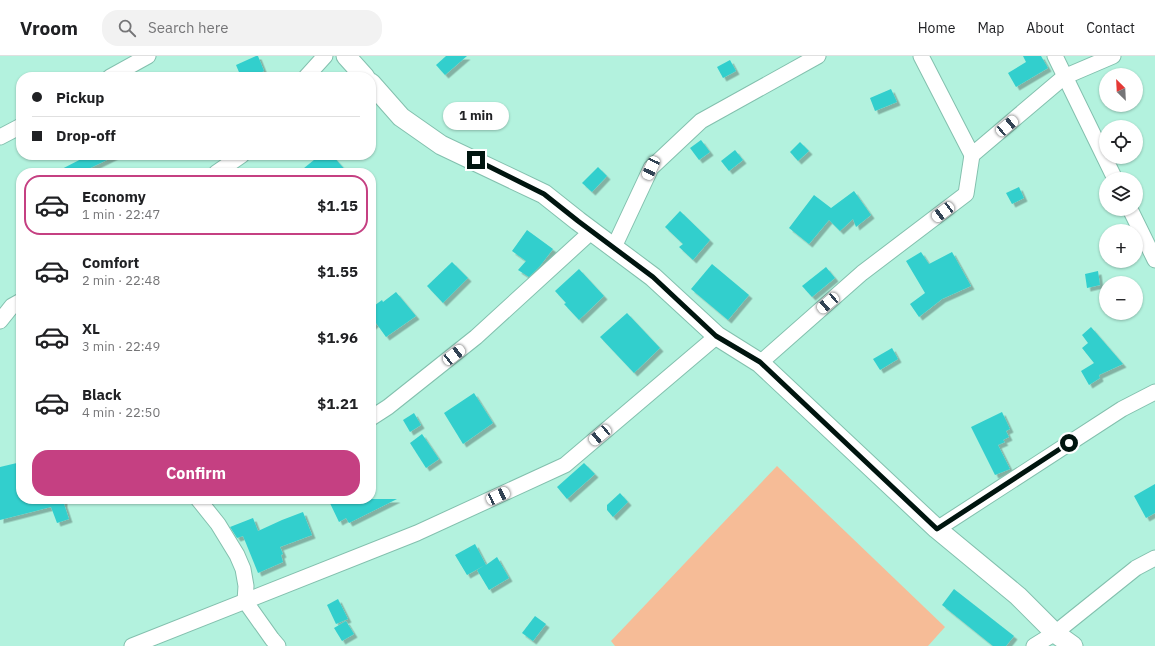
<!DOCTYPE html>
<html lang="en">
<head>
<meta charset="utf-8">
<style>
  :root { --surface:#fff; --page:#f2f2f2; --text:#202124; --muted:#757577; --line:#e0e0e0; --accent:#c54082 }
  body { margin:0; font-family:"IBM Plex Sans",sans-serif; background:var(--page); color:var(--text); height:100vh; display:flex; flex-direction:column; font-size:15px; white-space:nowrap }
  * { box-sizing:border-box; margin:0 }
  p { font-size:13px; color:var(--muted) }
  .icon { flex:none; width:22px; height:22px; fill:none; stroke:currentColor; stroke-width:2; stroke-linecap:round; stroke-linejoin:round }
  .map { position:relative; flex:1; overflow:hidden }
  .sheet { position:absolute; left:16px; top:112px; width:360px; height:336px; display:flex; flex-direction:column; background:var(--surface); border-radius:16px; box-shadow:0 1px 3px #0004 }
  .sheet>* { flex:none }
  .hud { position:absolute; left:16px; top:16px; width:360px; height:88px; border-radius:16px; box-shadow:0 1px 3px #0004; display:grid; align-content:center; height:88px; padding:0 16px; background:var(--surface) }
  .needle { width:26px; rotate:336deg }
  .tools { position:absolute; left:1099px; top:12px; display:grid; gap:8px }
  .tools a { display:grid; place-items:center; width:44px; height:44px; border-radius:50%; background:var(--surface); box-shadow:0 1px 3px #0004; font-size:20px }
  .end { position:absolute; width:18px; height:18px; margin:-9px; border:5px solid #00150f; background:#fff; box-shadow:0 0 0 2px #fff }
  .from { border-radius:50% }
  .bubble { position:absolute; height:28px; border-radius:14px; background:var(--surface); box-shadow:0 1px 3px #0004; font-size:13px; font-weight:800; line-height:28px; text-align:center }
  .car { position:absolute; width:12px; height:24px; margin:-12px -6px; border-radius:5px; box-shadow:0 0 3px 1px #0007; background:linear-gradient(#fff 24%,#345 0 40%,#fff 0 76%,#345 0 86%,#fff 0) }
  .hud b { display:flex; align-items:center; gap:14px; height:38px; font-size:15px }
  .hud b+b { border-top:1px solid var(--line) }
  .hud i { width:10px; height:10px; background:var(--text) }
  ul { padding:7px 0 0; list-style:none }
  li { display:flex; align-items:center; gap:12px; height:60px; margin:0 8px 6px; padding:0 8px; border:2px solid transparent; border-radius:16px }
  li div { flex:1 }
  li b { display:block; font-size:15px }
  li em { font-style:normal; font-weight:800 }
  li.current { border-color:var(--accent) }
  li>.icon { width:36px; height:36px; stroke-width:1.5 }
  .cta { display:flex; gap:8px; margin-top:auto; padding:8px 16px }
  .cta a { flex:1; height:46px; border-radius:16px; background:var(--accent); color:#fff; font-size:16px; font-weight:800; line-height:46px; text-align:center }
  header { display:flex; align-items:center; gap:24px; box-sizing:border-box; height:56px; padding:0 20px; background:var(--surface); border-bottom:1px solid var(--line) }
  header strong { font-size:19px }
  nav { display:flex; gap:22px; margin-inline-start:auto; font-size:14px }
  .search { width:280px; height:36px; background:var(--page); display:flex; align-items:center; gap:10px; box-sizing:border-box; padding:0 14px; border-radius:16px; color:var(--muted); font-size:15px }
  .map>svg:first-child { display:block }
  .green { fill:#f6bc97 }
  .building { fill:#33cfcd; filter:url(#shadow) }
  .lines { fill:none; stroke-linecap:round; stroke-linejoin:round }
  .minor-casing { stroke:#83c0ae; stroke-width:17 }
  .tertiary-casing { stroke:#83c0ae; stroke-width:21 }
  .minor { stroke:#fff; stroke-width:15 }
  .tertiary { stroke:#fff; stroke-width:19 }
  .route { stroke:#00150f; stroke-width:5 }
</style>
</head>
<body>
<header>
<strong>Vroom</strong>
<div class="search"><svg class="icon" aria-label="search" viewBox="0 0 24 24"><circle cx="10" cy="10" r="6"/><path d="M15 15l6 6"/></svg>Search here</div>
<nav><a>Home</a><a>Map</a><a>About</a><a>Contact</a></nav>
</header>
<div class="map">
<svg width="1155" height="590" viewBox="0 0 1155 590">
  <defs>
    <filter id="shadow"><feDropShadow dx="3.5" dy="3.5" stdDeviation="0" flood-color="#0004"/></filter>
  </defs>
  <rect width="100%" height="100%" fill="#b3f2de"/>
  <path class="green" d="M777 410 945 571 928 590H615L611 585Z"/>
  <g class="building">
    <path d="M256 0H258L264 15 252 21H241L236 9Z"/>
    <path d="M446 0H467L445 19 436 9Z"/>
    <path d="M1023 0H1041L1048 12 1016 31 1008 17 1026 6Z"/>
    <path d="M730 4 736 15 723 22 717 11Z"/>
    <path d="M891 33 897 46 875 55 870 42Z"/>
    <path d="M701 84 710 96 699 104 690 92Z"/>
    <path d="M800 86 809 95 798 105 790 96Z"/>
    <path d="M735 94 743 104 729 115 721 105Z"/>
    <path d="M89 99H117L80 117H54Z"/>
    <path d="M320 99H332L348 117H298Z"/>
    <path d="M598 111 607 120 592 136 582 127Z"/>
    <path d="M1019 131 1024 142 1012 148 1006 137Z"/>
    <path d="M854 135 871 159 856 171 853 163 840 175 829 164 809 188 789 172 814 139 831 152Z"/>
    <path d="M680 155 710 184 693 204 679 191 683 188 665 171Z"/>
    <path d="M527 174 553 193 540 210 529 221 518 214 526 205 512 195Z"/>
    <path d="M921 196 929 208 952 196 971 230 942 243 919 261 910 248 925 237 906 205Z"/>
    <path d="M452 206 468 222 443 247 427 230Z"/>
    <path d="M712 208 749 239 728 264 691 233Z"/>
    <path d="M826 211 835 222 812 241 802 230Z"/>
    <path d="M579 213 604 240 579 264 564 248 566 247 555 235Z"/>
    <path d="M1098 215 1100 229 1087 232 1085 218Z"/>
    <path d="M396 236 416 260 386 281 376 267 371 271V252L382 244 383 246Z"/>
    <path d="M627 257 660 292 634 317 600 281Z"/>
    <path d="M1091 271 1123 308 1099 319 1100 322 1089 329 1081 315 1094 307 1082 292 1088 287 1082 279Z"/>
    <path d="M892 292 898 303 880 314 873 303Z"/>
    <path d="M474 337 493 367 463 388 444 357Z"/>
    <path d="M1002 356 1010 373 1006 375 1009 381 1003 384 1005 386 998 389 1010 413 995 419 971 371Z"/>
    <path d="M414 357 421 369 410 376 403 364Z"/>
    <path d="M422 378 439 403 426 412 410 387Z"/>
    <path d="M21 406V443H64V448L69 463 57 467 51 451 0 464V411Z"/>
    <path d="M584 407 595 418 567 443 557 431Z"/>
    <path d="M1155 428V457L1146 462 1134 440Z"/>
    <path d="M620 437 628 446 613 461 607 454V449Z"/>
    <path d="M328 443H397L349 467 346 462 339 466Z"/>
    <path d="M303 456 312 479 280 491 283 498 281 499 283 506 258 517 243 480 237 482 230 471 253 462 258 475 282 464Z"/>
    <path d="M475 488 486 509 497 501 509 522 489 534 477 514 485 509 467 519 455 499Z"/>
    <path d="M954 533 1014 580 1006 590H993L942 549Z"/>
    <path d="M338 543 348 563 336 568 327 549Z"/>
    <path d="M535 560 546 568 533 585 522 577Z"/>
    <path d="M346 565 354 578 342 585 334 572Z"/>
  </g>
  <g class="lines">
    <g class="minor-casing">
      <g id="minor">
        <path d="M921 0 972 99 1064 21 1113 0"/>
        <path d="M1055 0 1115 123"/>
        <path d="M110 21 148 0"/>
        <path d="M306 21 325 0"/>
        <path d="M0 81 21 70"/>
        <path d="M216 117 242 99"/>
        <path d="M1130 153 1155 204"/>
        <path d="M614 191 651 112 701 65 818 0"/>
        <path d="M0 265 12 250 21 245"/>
        <path d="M760 307 862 217 966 138 972 99"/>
        <path d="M371 362 388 351 476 281 592 175"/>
        <path d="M198 443 218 468 237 499 243 513 246 530 245 545 272 583 278 590"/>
        <path d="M937 473 1122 353 1155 336"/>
        <path d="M132 590 417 477 565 409 717 280"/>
        <path d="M1034 590 1055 577 1136 512 1155 502"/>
      </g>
    </g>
    <g class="tertiary-casing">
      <g id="tertiary">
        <path d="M346 0 365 21"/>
        <path d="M371 27 401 61 441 89 544 138 578 165 653 221 717 280 760 307 937 473 1018 540 1055 577 1073 590"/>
      </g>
    </g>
    <use href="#minor" class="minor"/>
    <use href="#tertiary" class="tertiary"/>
  </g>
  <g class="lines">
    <path class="route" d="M476 104 544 138 578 165 653 221 716 280 760 306 937 473 1069 387"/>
  </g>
</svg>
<div class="tools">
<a><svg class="needle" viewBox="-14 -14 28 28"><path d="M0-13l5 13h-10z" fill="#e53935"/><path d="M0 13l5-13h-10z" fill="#757577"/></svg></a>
<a><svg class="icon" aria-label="locate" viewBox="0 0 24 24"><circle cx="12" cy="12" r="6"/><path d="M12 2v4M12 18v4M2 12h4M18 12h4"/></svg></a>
<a><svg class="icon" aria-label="layers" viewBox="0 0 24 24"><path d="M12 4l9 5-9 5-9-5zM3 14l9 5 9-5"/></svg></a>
<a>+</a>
<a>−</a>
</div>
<i class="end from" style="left:1069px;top:387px"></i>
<i class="end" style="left:476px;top:104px"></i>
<div class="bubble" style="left:443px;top:46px;width:66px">1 min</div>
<i class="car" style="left:1007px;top:70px;rotate:50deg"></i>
<i class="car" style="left:651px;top:112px;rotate:205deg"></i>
<i class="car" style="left:943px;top:156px;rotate:233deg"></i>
<i class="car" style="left:828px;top:247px;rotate:229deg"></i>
<i class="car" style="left:454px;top:299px;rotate:52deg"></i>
<i class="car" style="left:600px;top:379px;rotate:230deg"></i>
<i class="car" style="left:498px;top:440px;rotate:65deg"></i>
<div class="hud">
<b><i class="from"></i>Pickup</b>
<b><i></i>Drop-off</b>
</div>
<section class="sheet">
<ul>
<li class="current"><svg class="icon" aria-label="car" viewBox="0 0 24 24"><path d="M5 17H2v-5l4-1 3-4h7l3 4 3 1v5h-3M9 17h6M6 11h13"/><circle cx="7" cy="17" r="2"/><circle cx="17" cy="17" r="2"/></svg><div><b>Economy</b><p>1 min · 22:47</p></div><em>$1.15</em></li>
<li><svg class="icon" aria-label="car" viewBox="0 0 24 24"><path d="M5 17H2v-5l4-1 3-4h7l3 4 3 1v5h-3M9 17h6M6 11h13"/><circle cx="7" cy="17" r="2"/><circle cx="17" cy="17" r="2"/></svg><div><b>Comfort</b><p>2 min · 22:48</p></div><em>$1.55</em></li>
<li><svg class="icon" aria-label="car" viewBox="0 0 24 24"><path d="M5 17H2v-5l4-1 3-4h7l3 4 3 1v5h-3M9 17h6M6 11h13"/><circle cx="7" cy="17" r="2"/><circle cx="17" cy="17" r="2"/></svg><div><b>XL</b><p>3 min · 22:49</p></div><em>$1.96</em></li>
<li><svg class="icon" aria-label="car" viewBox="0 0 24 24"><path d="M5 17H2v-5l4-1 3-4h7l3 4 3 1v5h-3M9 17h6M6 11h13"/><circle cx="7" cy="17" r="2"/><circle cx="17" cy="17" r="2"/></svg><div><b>Black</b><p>4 min · 22:50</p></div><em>$1.21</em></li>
</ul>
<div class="cta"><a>Confirm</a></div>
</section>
</div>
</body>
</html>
